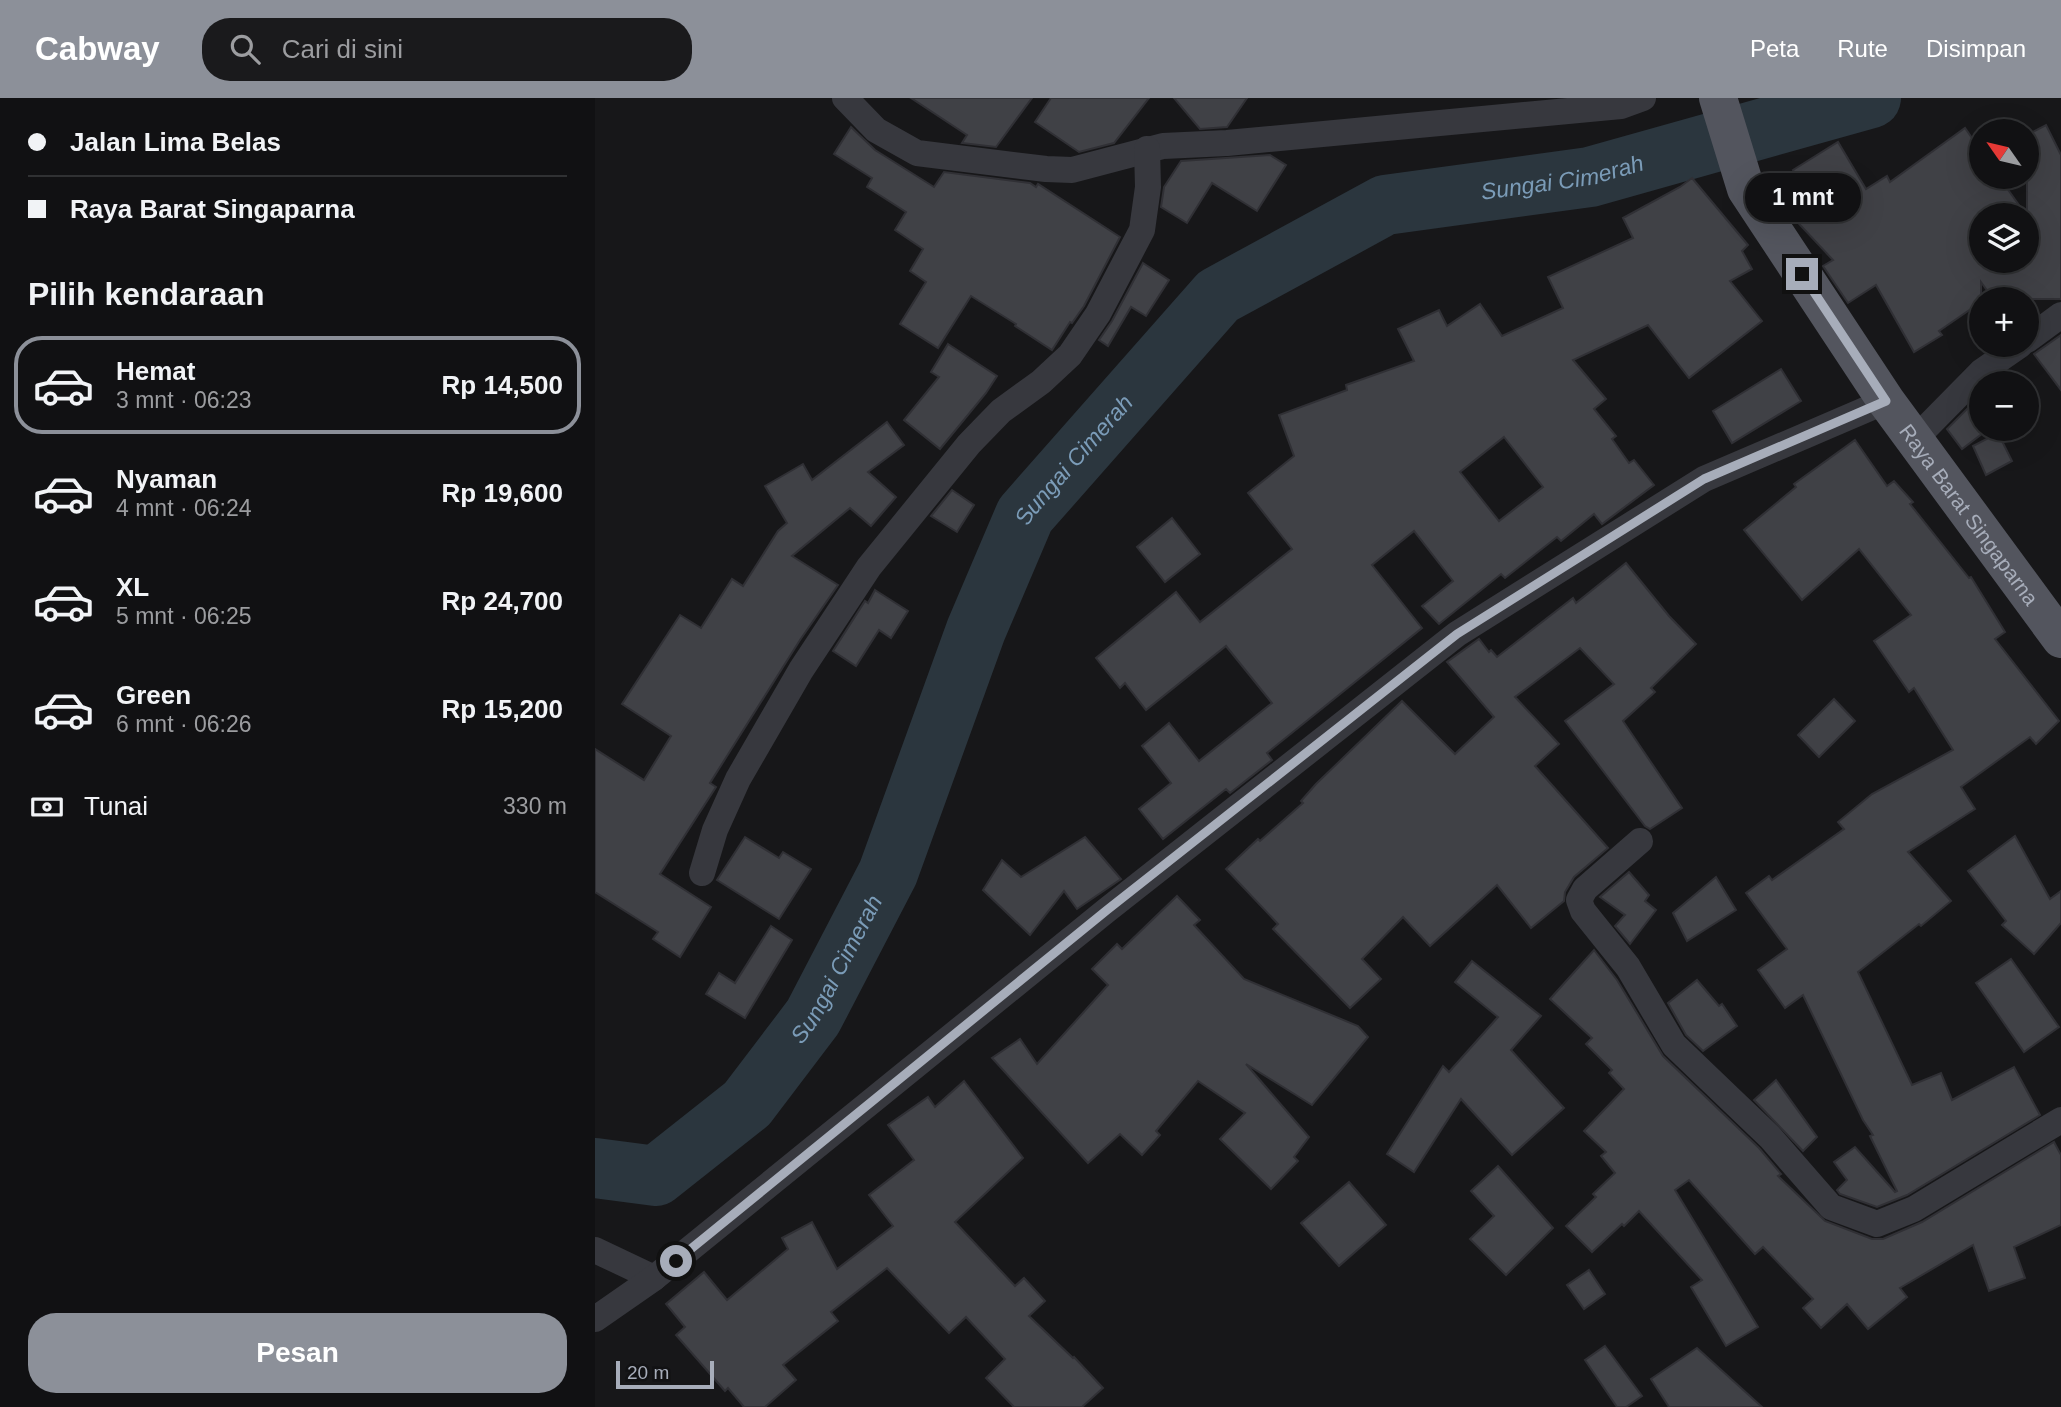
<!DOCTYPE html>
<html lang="id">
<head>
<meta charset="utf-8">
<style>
  :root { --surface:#111113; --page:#1a1a1c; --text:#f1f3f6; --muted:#9c9da0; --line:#303133; --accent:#8c9099 }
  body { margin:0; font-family:Arial,sans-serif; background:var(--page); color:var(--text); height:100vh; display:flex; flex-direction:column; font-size:26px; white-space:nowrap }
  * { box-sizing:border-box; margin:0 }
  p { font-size:23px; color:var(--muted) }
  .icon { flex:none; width:38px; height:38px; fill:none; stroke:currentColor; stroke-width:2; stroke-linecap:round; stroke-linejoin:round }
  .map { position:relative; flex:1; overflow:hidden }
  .sheet { display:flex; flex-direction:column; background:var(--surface); width:595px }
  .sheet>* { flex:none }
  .banner { display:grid; align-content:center; height:154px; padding:0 28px; background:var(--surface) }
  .needle { width:46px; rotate:304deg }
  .controls { position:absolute; left:1374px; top:21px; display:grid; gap:14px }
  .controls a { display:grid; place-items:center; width:70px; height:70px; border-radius:50%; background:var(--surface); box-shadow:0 7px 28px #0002,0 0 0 2px var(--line); font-size:35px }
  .scale { position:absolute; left:21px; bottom:18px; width:98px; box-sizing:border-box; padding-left:7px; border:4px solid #a7adba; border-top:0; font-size:19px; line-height:24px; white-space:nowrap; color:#a7adba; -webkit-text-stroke:5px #121214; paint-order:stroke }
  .end { position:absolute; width:32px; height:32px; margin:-16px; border:9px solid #a7adba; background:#111; box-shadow:0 0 0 4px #111 }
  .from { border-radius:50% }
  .bubble { position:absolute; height:49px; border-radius:24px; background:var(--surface); box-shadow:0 7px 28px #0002,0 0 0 2px var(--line); font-size:23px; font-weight:600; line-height:49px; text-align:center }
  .banner b { display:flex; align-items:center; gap:24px; height:66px; font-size:26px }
  .banner b+b { border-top:2px solid var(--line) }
  .banner i { width:18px; height:18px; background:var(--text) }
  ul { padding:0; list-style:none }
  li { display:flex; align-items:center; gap:21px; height:98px; margin:0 14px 10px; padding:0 14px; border:4px solid transparent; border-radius:28px }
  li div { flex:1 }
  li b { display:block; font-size:26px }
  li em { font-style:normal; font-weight:600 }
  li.active { border-color:var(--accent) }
  li>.icon { width:63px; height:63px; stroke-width:1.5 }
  h2 { padding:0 28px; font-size:32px; line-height:84px }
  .pay { display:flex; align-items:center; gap:18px; height:77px; padding:0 28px; font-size:26px }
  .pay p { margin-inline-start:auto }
  .cta { display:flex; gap:14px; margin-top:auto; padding:14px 28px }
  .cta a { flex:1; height:80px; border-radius:28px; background:var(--accent); color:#fff; font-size:28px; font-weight:600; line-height:80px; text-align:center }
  header { display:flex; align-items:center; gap:42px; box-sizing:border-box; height:98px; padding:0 35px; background:var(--accent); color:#fff }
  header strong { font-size:33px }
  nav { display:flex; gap:38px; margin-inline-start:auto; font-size:24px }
  .search { width:490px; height:63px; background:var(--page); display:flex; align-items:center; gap:18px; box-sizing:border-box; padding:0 24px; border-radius:28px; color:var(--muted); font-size:26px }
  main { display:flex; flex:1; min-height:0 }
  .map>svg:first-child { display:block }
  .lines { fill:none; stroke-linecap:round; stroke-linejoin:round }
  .river { stroke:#2b363e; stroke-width:60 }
  .building { fill:#404146; stroke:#303035; stroke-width:2; fill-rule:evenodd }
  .street { stroke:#37383e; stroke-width:26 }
  .primary { stroke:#53555e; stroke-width:38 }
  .route { stroke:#a7adba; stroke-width:9 }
  .labels { text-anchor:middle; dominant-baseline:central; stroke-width:7; stroke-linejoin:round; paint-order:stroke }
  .street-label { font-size:21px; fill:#a7adba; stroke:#121214 }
  .water-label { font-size:23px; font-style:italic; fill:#7b9cb8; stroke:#121214 }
</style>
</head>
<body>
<header>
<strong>Cabway</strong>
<div class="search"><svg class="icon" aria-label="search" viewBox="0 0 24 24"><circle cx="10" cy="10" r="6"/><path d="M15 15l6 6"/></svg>Cari di sini</div>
<nav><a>Peta</a><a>Rute</a><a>Disimpan</a></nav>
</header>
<main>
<section class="sheet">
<div class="banner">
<b><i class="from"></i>Jalan Lima Belas</b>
<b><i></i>Raya Barat Singaparna</b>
</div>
<h2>Pilih kendaraan</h2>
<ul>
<li class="active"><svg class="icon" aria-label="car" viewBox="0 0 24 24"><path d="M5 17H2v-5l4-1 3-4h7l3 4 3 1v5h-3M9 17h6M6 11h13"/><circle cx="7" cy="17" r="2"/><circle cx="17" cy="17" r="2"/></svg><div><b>Hemat</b><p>3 mnt · 06:23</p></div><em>Rp 14,500</em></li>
<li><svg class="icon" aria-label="car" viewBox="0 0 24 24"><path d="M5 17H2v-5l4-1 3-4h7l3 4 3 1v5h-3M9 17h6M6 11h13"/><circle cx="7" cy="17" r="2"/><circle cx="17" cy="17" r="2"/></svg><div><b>Nyaman</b><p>4 mnt · 06:24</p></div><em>Rp 19,600</em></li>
<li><svg class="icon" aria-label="car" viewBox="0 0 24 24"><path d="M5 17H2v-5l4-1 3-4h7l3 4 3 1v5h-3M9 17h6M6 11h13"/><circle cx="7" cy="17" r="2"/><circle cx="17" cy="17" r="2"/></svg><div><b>XL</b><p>5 mnt · 06:25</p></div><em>Rp 24,700</em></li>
<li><svg class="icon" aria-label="car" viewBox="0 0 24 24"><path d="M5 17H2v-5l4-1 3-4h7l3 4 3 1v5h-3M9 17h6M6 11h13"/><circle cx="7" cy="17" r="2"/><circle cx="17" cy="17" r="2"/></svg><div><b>Green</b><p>6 mnt · 06:26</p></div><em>Rp 15,200</em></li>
</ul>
<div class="pay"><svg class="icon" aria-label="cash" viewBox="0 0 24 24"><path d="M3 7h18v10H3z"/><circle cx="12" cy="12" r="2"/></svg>Tunai<p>330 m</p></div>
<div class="cta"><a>Pesan</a></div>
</section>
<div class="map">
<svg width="1466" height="1309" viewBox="0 0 1466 1309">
  <rect width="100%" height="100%" fill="#171719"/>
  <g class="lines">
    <path class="river" id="s1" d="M0 1070 61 1078 152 1006 218 919 293 775 381 532 430 417 623 198 790 107 995 79 1276 0"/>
  </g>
  <g class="building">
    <path d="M316 0H437L401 49 367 45 372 37Z"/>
    <path d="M456 0H554L519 45 484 54 440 24Z"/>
    <path d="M579 0H652L632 29 605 31Z"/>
    <path d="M1451 27 1466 57V201H1407L1403 193 1396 198 1386 184V204L1344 233 1347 237 1319 254 1281 187 1253 205 1228 168 1238 162 1192 113 1211 94 1198 72 1243 44 1271 91 1292 78 1295 84 1370 30 1386 53V79H1404L1431 117H1386V163H1432V37Z"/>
    <path d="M256 29 280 52 339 89 349 74 435 85 441 89 443 86 525 139 489 208 477 225 475 224 457 252 420 228 421 226 376 198 343 250 305 226 331 184 315 173 328 151 300 132 311 114 272 89 277 80 239 56Z"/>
    <path d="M675 57 691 67 662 113 617 85 592 125 566 109 569 89 586 63Z"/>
    <path d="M1097 80 1153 147 1147 153 1157 171 1135 183 1167 223 1094 280 1053 227 978 262 1011 301 999 311 1021 338 1017 341 1034 365 1039 362 1059 387 1007 426 999 416 966 443 962 439 910 480 906 476 844 526 827 508 858 483 819 433 777 467 827 530 672 655 677 662 635 695 631 691 568 741 544 711 576 685 547 648 574 625 604 663 677 605 631 548 551 612 530 585 525 590 501 560 581 494 605 524 697 451 653 395 699 358 684 317 752 292 751 287 819 263 803 231 844 212 852 228 885 206 907 238 968 210 953 179 1038 140 1028 120 1085 89ZM909 339 948 389 904 423 865 374Z"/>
    <path d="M548 165 574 182 551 218 536 209 513 248 504 242 517 223Z"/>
    <path d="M1466 237V292L1439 256Z"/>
    <path d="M353 246 402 278 391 295 345 351 309 322 344 279 336 274Z"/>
    <path d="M1186 271 1206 303 1137 345 1118 313Z"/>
    <path d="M1374 309 1386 325V331L1392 332 1367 351 1352 331Z"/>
    <path d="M292 324 309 347 273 374 301 399 276 428 255 410 197 458 243 487 205 542 115 685 121 689 65 776 116 809 85 859 58 841 63 834 0 794V651L49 682 76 638 27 606 85 517 106 530 137 481 148 488 183 433 192 425 170 388 208 366 217 382Z"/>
    <path d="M1403 335 1417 363 1391 377 1378 348Z"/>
    <path d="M1260 342 1292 388 1299 383 1318 404 1315 406 1374 480 1376 479 1410 534 1400 541 1464 623 1441 646 1435 639 1366 689 1380 711 1313 754 1356 803 1326 828 1324 826 1263 874 1317 987 1346 975 1357 1002 1419 969 1445 1017 1312 1097 1282 1109 1245 1096 1242 1092 1252 1082 1239 1064 1260 1049 1300 1094 1302 1093 1275 1038 1278 1037 1268 1022 1208 897 1190 910 1163 872 1192 851 1151 795 1174 778 1177 782 1249 731 1243 724 1277 696 1358 652 1319 590 1314 594 1279 543 1316 517 1264 451 1207 502 1149 432 1201 389 1199 386Z"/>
    <path d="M357 392 379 407 362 434 336 418Z"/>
    <path d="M577 420 605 456 570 484 542 449Z"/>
    <path d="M1031 465 1074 518 1101 546 1056 590 1060 594 1028 623 1087 710 1055 731 1050 728 970 623 1019 586 985 550 920 599 964 646 940 668 1013 750 979 779 970 794 969 803 936 830 902 787 835 848 808 819 767 861 786 881 755 910 678 831 683 826 631 771 663 741 665 743 708 705 706 703 721 686 807 603 860 656 899 619 852 564 884 541 894 554 896 552 902 559 978 500 981 505Z"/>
    <path d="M280 492 313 513 296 540 284 532 261 568 238 553 270 503 273 505Z"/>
    <path d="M1239 601 1260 623 1224 659 1203 637Z"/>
    <path d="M1420 738 1455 801 1466 793V825L1439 856 1407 827 1411 823 1373 773Z"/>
    <path d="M150 739 184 760 188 754 216 771 184 821 122 782Z"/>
    <path d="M490 739 526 781 482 811 469 793 435 837 388 792 407 762 426 779Z"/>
    <path d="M1034 774 1054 797 1050 803 1061 812 1035 846 1020 828 1030 817 1005 799Z"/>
    <path d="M1121 779 1141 812 1092 843 1078 815Z"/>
    <path d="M582 798 605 822 599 827 649 881 763 928 773 939 717 1007 651 966 714 1039 699 1059 703 1063 676 1091 625 1041 650 1015 603 983 561 1033 565 1037 547 1057 525 1036 493 1065 397 960 425 941 442 966 513 887 497 871 522 846 527 851Z"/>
    <path d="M176 828 197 842 150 920 111 896 124 875 140 885Z"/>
    <path d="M999 852 1022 882 1068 958 1164 1050 1186 1076 1183 1078 1230 1123 1277 1141H1288L1327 1124 1459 1044 1466 1057V1127L1419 1149 1430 1180 1394 1193 1378 1147 1305 1190 1312 1199 1273 1231 1252 1206 1226 1230 1208 1210 1218 1201 1168 1149 1160 1156 1094 1082 1080 1092 1163 1229 1131 1248 1096 1189 1107 1182 1044 1113 1029 1128 1027 1126 997 1154 971 1128 1001 1099 998 1096 1020 1075 1006 1058 1011 1054 989 1033 1029 991 1014 975 1017 972 991 946 997 940 955 901Z"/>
    <path d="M1416 861 1464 929 1429 954 1381 885Z"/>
    <path d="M877 863 946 918 916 952 969 1010 917 1057 866 1001 819 1074 792 1056 848 968 854 974 903 919 860 884Z"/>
    <path d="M1102 882 1124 908 1127 906 1142 928 1108 953 1091 937 1073 905Z"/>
    <path d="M1181 982 1222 1039 1208 1053 1159 1002Z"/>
    <path d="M369 983 428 1060 360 1124 420 1188 429 1180 450 1203 434 1218 478 1260 479 1259 508 1290 487 1309H419L391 1280 410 1261 371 1219 354 1235 292 1170 236 1214 243 1223 188 1267 201 1282 170 1309H149L133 1290 130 1293 81 1237 90 1229 71 1206 109 1174 132 1202 193 1151 187 1140 217 1124 242 1171 298 1128 274 1097 319 1062 293 1027 333 999 340 1009Z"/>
    <path d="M903 1068 958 1130 911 1177 875 1141 899 1118 876 1093Z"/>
    <path d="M754 1084 791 1127 744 1168 706 1125Z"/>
    <path d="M994 1172 1010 1196 989 1211 972 1187Z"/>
    <path d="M1010 1248 1047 1298 1031 1309H1022L990 1262Z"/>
    <path d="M1102 1250 1167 1309H1074L1056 1281Z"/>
  </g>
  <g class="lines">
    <g class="street">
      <path d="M250 0 281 32 322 55 451 71 477 72 568 48 632 45 1026 8 1048 0"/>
      <path d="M1432 242 1466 217"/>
      <path d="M1319 342 1386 274 1425 247"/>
      <path d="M1045 743 990 791 984 802 988 813 1033 869 1079 947 1175 1039 1236 1109 1282 1126 1319 1111 1466 1022"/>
      <path d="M107 775 120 732 143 681 206 572 274 469 374 346 406 313 446 284 475 257 503 216 547 132 553 89 552 51"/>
      <path d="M0 1152 59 1180"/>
      <path d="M0 1221 59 1180 512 812 862 536 1109 381 1291 303"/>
    </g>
    <path class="primary" id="s2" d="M1123 0 1151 91 1291 303 1466 541"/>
  </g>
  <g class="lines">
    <path class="route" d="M81 1163 512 812 862 536 1109 381 1291 303 1207 176"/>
  </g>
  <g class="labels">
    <g class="street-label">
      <text stroke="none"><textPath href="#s2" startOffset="490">Raya Barat Singaparna</textPath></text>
    </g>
    <g class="water-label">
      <text stroke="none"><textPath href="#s1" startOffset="1494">Sungai Cimerah</textPath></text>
      <text stroke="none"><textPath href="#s1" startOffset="906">Sungai Cimerah</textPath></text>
      <text stroke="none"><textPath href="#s1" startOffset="340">Sungai Cimerah</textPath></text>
    </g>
  </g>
</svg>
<div class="controls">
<a><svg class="needle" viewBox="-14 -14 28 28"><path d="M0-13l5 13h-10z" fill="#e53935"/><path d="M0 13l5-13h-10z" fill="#9c9da0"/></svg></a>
<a><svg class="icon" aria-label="layers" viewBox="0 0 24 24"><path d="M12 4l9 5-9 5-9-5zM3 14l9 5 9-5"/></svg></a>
<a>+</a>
<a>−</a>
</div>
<div class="scale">20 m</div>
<i class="end from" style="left:81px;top:1163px"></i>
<i class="end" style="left:1207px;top:176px"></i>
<div class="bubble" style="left:1150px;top:75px;width:116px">1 mnt</div>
</div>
</main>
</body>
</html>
